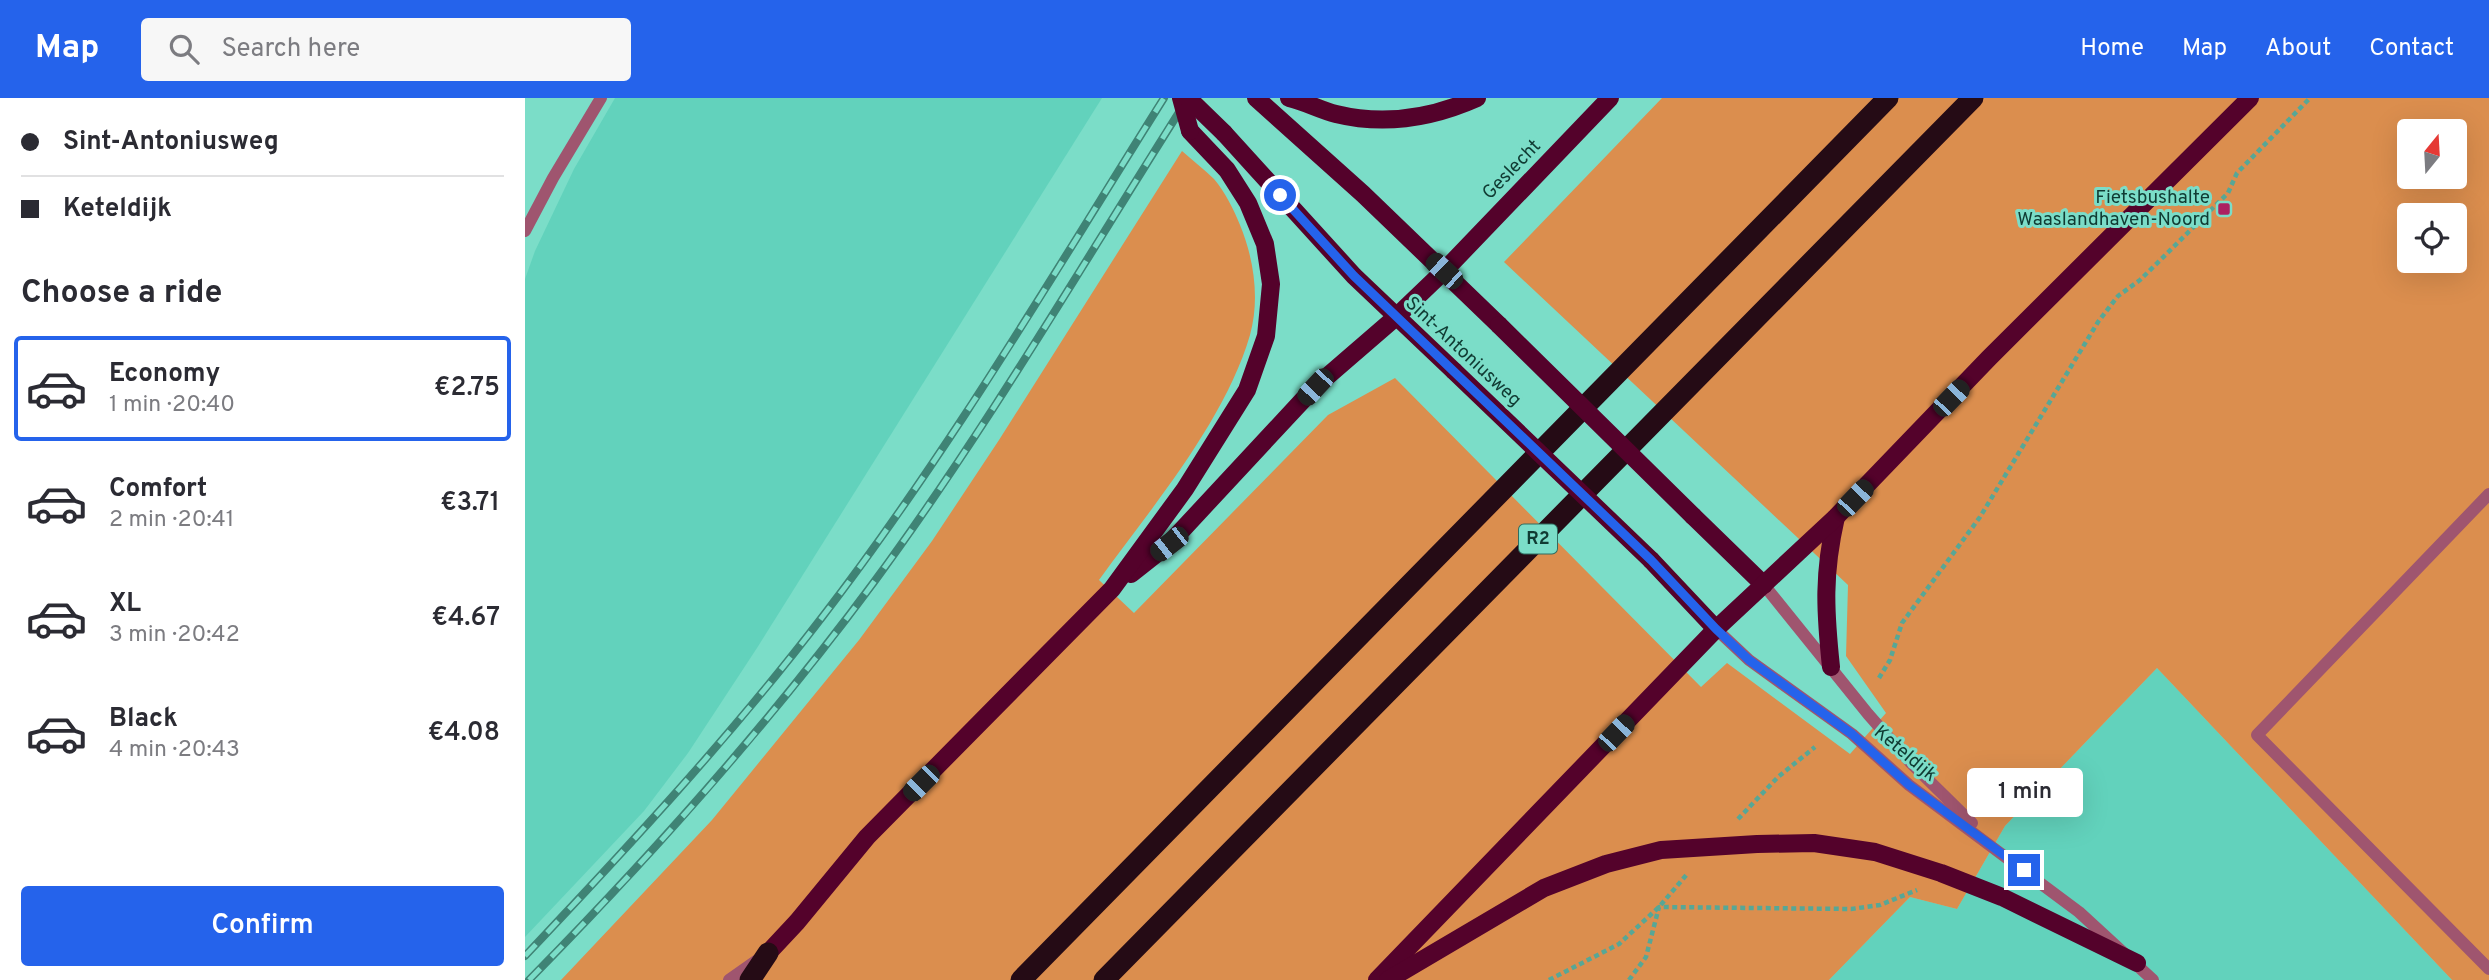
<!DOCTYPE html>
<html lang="en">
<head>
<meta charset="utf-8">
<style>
  :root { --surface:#fff; --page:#f7f7f7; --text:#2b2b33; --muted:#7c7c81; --line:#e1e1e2; --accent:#2563eb }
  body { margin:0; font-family:Overpass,sans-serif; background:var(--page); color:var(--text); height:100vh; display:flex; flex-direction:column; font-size:26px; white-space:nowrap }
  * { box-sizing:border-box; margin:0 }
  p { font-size:23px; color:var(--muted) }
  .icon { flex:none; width:38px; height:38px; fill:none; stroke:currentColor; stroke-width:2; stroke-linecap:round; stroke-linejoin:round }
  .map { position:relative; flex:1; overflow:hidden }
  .details { display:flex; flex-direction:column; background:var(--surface); width:525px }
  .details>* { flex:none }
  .guide { display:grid; align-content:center; height:154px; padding:0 21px; background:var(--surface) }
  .needle { width:46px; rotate:18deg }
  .tools { position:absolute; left:1872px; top:21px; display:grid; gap:14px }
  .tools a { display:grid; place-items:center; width:70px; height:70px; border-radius:7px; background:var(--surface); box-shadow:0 7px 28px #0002; font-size:35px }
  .end { position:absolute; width:32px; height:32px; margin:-16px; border:9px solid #2563eb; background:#fff; box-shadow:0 0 0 4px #fff }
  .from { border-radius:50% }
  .bubble { position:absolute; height:49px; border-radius:7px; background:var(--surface); box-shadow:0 7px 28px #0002; font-size:23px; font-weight:600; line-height:49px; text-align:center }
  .car { position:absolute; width:21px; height:42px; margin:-21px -10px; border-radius:9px; box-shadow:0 0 5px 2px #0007; background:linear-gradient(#222 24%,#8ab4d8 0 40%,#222 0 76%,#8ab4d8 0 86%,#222 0) }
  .guide b { display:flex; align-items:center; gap:24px; height:66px; font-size:26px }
  .guide b+b { border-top:2px solid var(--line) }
  .guide i { width:18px; height:18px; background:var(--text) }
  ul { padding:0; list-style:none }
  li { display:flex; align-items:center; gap:21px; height:105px; margin:0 14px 10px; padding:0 7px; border:4px solid transparent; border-radius:7px }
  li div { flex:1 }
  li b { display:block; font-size:26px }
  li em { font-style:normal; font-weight:600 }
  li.current { border-color:var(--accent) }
  li>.icon { width:63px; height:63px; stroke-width:1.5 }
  h2 { padding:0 21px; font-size:32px; line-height:84px }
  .primary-button { display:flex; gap:14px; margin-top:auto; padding:14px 21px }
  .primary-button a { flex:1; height:80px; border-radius:7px; background:var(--accent); color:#fff; font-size:28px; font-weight:600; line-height:80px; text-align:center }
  header { display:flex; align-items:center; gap:42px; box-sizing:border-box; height:98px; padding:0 35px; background:var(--accent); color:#fff }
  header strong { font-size:33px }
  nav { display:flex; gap:38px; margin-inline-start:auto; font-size:24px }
  .search { width:490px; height:63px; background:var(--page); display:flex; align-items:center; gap:18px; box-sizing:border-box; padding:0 24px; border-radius:7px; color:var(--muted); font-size:26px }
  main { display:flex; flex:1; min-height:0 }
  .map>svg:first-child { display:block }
  .built { fill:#62d2bc }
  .green { fill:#db8e4e; fill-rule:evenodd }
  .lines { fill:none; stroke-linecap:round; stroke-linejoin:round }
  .path { stroke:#57a796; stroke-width:4.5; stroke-dasharray:5 3.5; stroke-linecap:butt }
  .minor { stroke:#9f556f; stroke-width:12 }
  .major { stroke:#54022b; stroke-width:18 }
  .highway { stroke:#250b15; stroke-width:21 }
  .rail-casing { stroke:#3f8375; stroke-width:8 }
  .rail { stroke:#7bddc8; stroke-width:5; stroke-dasharray:16; stroke-linecap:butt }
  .major-bridge { stroke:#54022b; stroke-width:18 }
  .route { stroke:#2563eb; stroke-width:9 }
  .poi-dot { fill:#ac2161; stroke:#7bddc8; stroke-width:2.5 }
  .labels { text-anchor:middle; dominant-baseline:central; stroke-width:6; stroke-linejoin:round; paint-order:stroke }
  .shield { fill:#7bddc8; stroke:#306c60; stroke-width:2 }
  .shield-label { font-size:18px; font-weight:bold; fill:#103b33 }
  .street-label { font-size:19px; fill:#103b33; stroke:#7bddc8 }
  .poi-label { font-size:19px; fill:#103b33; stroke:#7bddc8; text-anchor:end }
</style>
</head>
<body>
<header>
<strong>Map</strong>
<div class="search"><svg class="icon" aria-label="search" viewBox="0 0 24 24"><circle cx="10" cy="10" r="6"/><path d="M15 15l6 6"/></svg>Search here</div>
<nav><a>Home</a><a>Map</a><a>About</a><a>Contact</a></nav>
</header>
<main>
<section class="details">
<div class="guide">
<b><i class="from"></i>Sint-Antoniusweg</b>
<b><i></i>Keteldijk</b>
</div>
<h2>Choose a ride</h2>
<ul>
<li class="current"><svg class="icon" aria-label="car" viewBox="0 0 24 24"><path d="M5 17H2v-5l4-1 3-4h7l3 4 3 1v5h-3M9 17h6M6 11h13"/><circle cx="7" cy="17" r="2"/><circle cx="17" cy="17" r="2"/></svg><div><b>Economy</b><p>1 min · 20:40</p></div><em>€2.75</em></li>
<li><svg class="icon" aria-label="car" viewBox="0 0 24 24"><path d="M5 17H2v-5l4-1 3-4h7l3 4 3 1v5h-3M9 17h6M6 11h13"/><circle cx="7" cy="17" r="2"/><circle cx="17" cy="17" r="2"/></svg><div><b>Comfort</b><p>2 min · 20:41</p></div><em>€3.71</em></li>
<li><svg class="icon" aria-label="car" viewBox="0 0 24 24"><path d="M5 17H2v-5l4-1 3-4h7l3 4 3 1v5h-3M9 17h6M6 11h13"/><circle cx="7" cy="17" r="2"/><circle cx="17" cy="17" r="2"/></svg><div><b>XL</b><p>3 min · 20:42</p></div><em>€4.67</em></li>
<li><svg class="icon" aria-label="car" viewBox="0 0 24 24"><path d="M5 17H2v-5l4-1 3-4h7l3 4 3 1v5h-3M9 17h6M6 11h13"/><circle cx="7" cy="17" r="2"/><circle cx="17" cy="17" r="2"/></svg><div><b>Black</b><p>4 min · 20:43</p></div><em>€4.08</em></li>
</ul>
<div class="primary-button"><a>Confirm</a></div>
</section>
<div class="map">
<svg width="1964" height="882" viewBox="0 0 1964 882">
  <rect width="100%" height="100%" fill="#7bddc8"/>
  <g class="built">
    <path d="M90 0H577L232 550 163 655 119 713 0 839V181L10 153 49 71Z"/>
    <path d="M1632 570 1927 882H1304L1385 799 1432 811 1480 728Z"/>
  </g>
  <path class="green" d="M1137 0H1964V882H1927L1632 570 1480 728 1432 811 1385 799 1304 882H36L187 722 334 542 407 443 474 342 657 53C667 62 679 71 689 81 700 94 709 112 715 127 729 161 735 201 725 237 700 323 627 409 574 482L609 515 803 317 870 280 1176 589 1202 565 1325 656 1361 615 1321 558 1323 487 979 164ZM1885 33H1930V79H1885ZM1885 117H1930V163H1885Z"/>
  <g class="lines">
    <g class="path">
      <path d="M1354 580 1365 562 1377 525 1455 419 1573 224 1593 198 1615 182 1703 95 1712 75 1785 0"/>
      <path d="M1213 721 1253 679 1290 649"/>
      <path d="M1024 882 1094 846 1134 809 1163 775"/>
      <path d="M1104 882 1121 859 1134 809 1326 811 1355 807 1392 792"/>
    </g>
    <g class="minor">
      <path d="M0 133 28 80 76 0"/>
      <path d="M1964 396 1732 637 1964 871"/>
      <path d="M1239 487 1343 616 1386 665 1447 725"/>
      <path d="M1191 531 1224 562 1327 636 1384 687 1554 814 1628 882"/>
      <path d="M204 882 231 863"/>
    </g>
    <g class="major">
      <path d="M731 0 838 96 974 227"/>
      <path d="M764 0C781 4 795 12 811 16 860 28 907 20 952 0"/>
      <path d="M699 35 829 178 929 273"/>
      <path d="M1168 418 1239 487"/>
      <path d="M1126 462 1191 531"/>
      <path d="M606 476 644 446 790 289 871 219 919 173 1085 0"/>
      <path d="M1306 569C1300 512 1298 476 1311 419"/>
      <path d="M243 855 272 824 342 739 587 491 660 391 722 292 741 238 746 186 740 146 723 105 702 72 665 33"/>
      <path d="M852 882 1191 531 1311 419 1464 260 1725 0"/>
      <path d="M863 882 1019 790 1081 766 1136 752 1232 746 1289 745 1350 754 1416 775 1477 799 1612 865"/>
    </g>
    <g class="highway">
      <path d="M225 882 243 855"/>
      <path d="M496 882 1363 0"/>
      <path d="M579 882 1448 0"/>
    </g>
    <g class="rail-casing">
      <g id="rail">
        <path d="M0 858C104 748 206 638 298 518 424 354 529 175 639 0"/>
        <path d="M4 882C128 756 244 626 349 484 463 329 560 162 663 0"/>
      </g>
    </g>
    <use href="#rail" class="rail"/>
    <g class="major-bridge">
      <path d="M656 0 665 33"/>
      <path d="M663 0 699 35"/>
      <path d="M974 227 1168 418"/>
      <path d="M929 273 1126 462"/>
    </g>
  </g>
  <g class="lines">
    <path class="route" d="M755 97 829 178 1126 462 1191 531 1224 562 1327 636 1384 687 1499 772"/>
  </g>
  <rect class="poi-dot" x="1692" y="104" width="14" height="14" rx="3.5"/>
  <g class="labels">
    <rect class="shield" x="994" y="426.5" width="38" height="29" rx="5"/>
    <g class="shield-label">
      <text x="1013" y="441">R2</text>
    </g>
    <g class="street-label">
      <text transform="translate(987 72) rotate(-46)">Geslecht</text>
      <text transform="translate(938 254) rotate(43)">Sint-Antoniusweg</text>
      <text transform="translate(1380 656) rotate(40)">Keteldijk</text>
    </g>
    <g class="poi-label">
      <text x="1685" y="100">Fietsbushalte<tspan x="1685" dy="22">Waaslandhaven-Noord</tspan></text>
    </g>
  </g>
</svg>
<div class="tools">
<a><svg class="needle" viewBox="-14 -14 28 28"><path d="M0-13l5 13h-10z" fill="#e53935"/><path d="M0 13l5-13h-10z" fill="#7c7c81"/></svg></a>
<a><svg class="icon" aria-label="locate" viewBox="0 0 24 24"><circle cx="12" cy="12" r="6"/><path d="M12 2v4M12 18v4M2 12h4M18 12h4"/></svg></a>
</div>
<i class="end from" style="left:755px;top:97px"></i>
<i class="end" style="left:1499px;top:772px"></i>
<div class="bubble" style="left:1442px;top:670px;width:116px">1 min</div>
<i class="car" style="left:919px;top:173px;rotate:313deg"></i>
<i class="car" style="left:790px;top:289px;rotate:223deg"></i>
<i class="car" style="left:1426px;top:300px;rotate:44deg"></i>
<i class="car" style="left:1330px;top:400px;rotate:44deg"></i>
<i class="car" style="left:644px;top:446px;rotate:232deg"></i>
<i class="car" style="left:1091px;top:635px;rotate:44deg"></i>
<i class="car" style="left:396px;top:685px;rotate:225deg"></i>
</div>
</main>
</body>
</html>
